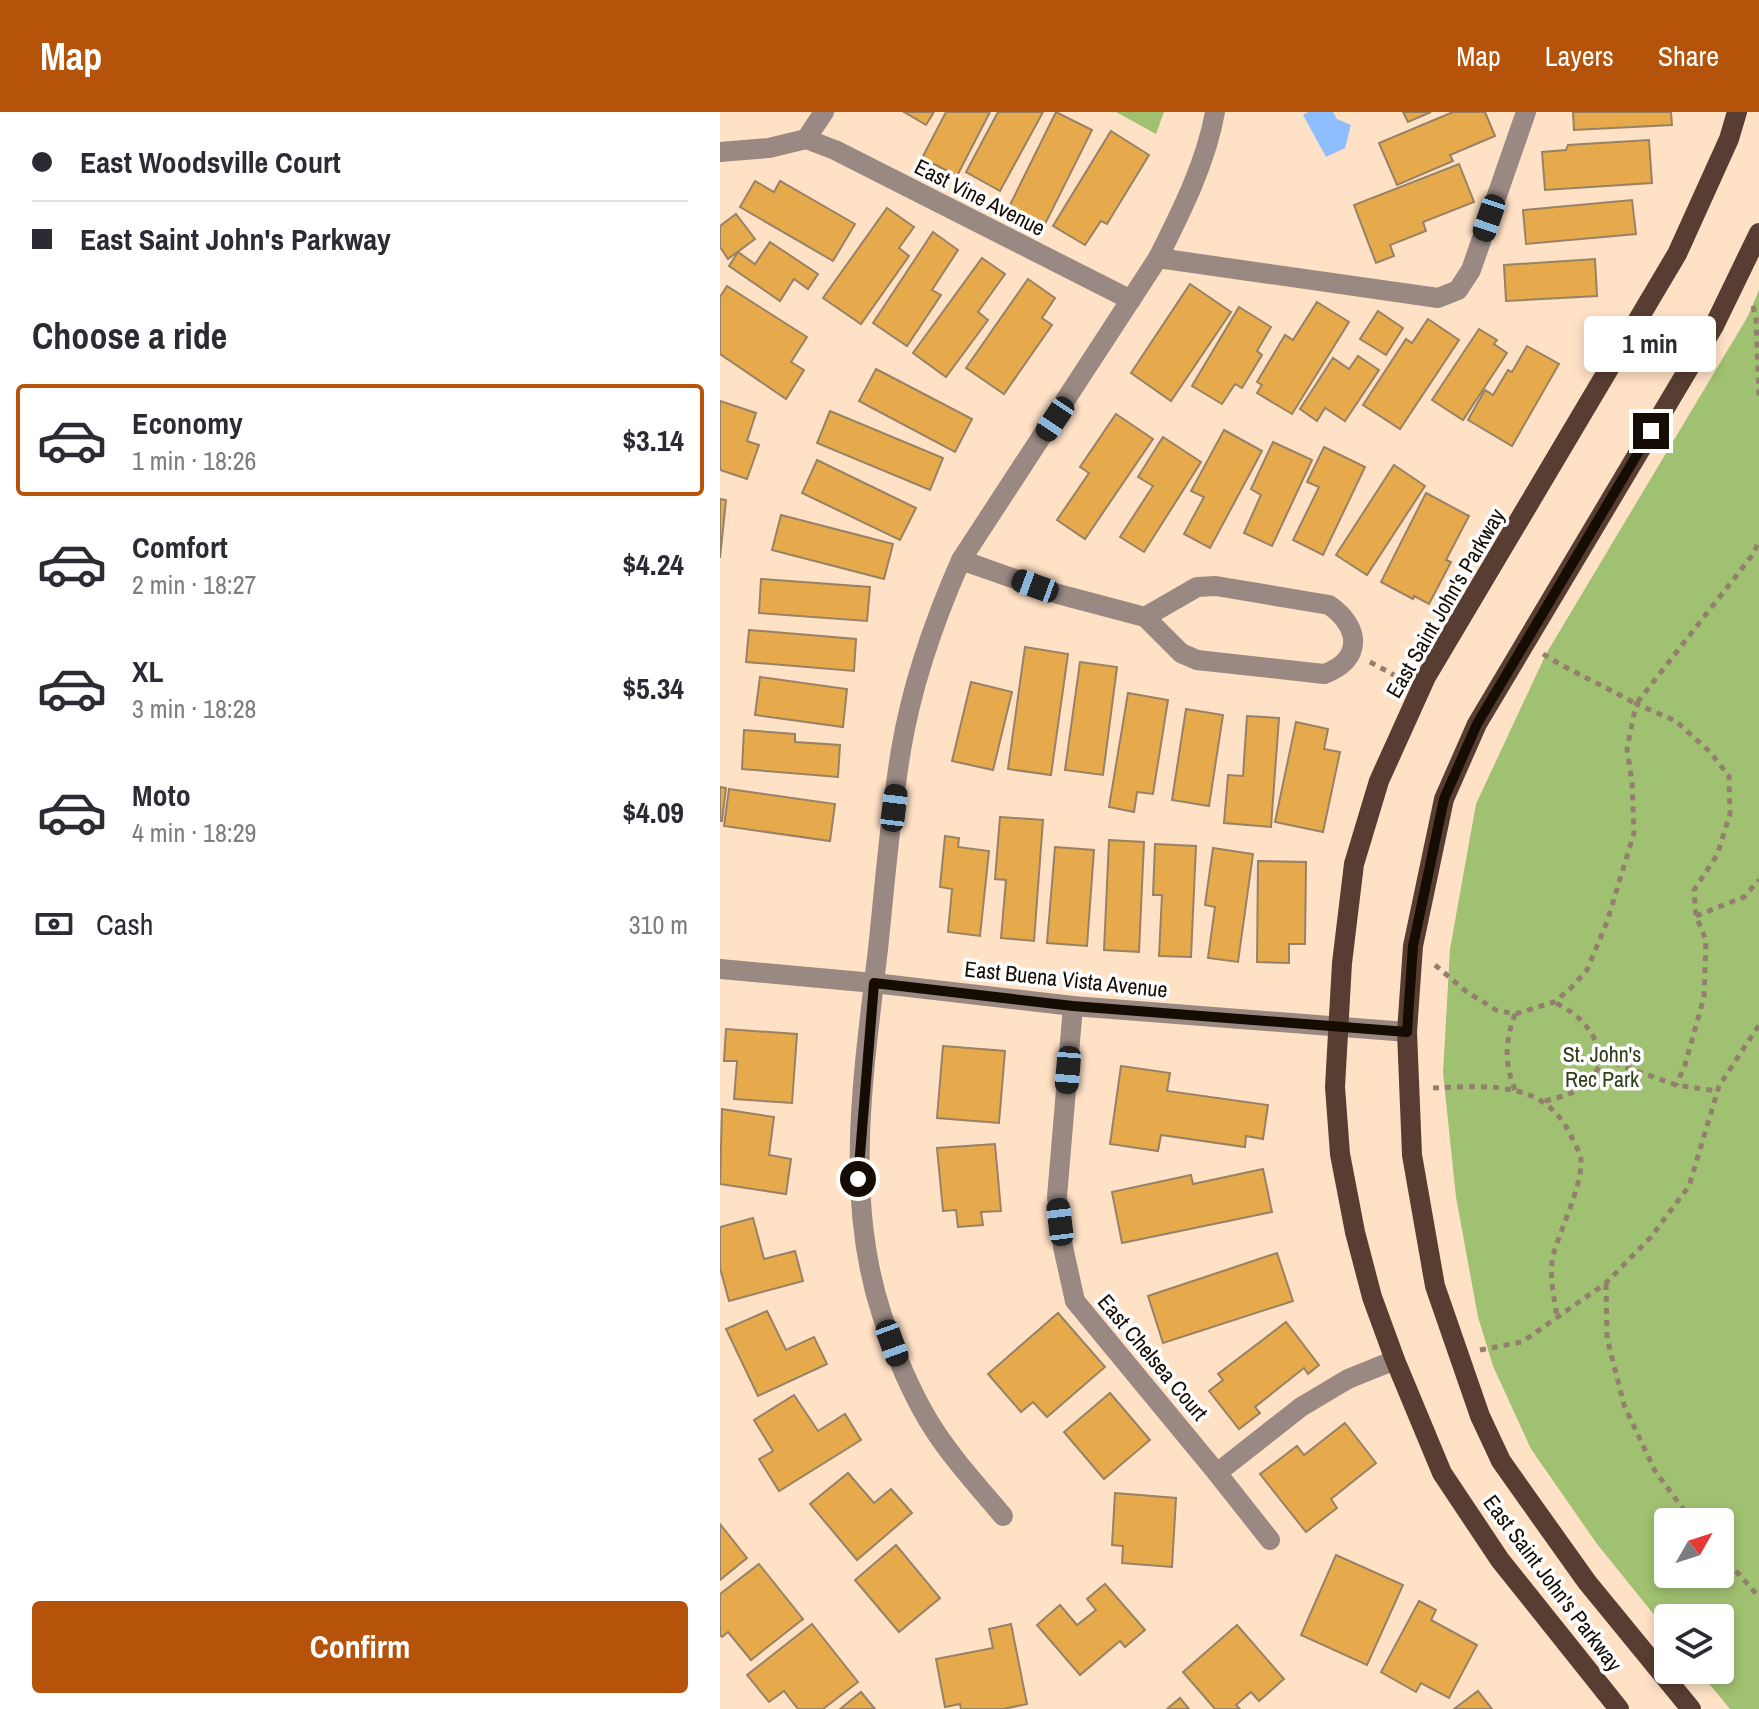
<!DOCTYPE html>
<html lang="en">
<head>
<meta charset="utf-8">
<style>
  :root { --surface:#fff; --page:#f7f7f7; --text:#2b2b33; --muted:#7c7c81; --line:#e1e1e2; --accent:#b45309 }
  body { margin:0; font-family:"Archivo Narrow",sans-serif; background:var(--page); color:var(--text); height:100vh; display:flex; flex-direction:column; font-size:30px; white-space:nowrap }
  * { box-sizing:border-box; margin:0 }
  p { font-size:26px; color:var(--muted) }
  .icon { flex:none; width:44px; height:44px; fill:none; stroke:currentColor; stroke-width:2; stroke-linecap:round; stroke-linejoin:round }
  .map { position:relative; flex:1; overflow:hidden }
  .drawer { display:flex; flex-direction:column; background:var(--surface); width:720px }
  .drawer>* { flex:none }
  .banner { display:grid; align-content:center; height:176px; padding:0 32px; background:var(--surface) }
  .needle { width:52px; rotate:51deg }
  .controls { position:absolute; left:934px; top:1396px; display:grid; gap:16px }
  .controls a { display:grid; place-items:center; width:80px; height:80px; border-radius:8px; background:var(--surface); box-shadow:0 4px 12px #0003; font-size:40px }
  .end { position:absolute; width:36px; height:36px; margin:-18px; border:10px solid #150c04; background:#fff; box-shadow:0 0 0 4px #fff }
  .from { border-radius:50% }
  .bubble { position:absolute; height:56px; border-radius:8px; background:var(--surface); box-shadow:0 4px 12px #0003; font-size:26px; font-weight:800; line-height:56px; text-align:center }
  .car { position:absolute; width:24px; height:48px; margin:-24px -12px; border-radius:10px; box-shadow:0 0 6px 2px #0007; background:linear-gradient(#222 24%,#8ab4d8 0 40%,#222 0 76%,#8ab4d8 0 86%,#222 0) }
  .banner b { display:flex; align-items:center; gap:28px; height:76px; font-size:30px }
  .banner b+b { border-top:2px solid var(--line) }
  .banner i { width:20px; height:20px; background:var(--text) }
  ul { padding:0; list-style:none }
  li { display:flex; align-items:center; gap:24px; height:112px; margin:0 16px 12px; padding:0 16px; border:4px solid transparent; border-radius:8px }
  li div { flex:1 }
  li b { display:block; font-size:30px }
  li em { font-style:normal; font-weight:800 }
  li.selected { border-color:var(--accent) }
  li>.icon { width:72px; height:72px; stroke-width:1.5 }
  h2 { padding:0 32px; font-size:36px; line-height:96px }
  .pay { display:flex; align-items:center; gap:20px; height:88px; padding:0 32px; font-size:30px }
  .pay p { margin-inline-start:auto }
  .action { display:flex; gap:16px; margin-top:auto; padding:16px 32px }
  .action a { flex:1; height:92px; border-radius:8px; background:var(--accent); color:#fff; font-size:32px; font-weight:800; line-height:92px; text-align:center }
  header { display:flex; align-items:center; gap:48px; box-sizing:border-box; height:112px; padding:0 40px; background:var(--accent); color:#fff }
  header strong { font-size:38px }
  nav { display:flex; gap:44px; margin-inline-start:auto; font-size:28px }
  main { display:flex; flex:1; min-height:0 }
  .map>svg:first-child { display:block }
  .green { fill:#a0c171; fill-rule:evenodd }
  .water { fill:#8fbefe }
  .building { fill:#e6aa4c; stroke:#978265; stroke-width:2 }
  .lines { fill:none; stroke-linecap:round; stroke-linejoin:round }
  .path { stroke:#937f6d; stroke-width:5; stroke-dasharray:6 6; stroke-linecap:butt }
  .minor { stroke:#998982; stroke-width:20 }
  .major { stroke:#583e32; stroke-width:20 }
  .route { stroke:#150c04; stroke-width:10 }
  .labels { text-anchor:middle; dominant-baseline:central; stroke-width:7; stroke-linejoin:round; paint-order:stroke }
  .street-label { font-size:22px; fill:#150c04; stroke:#fff }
  .park-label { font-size:22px; fill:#2f3e17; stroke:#fff }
</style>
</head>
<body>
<header>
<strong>Map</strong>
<nav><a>Map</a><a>Layers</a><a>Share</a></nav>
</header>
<main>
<section class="drawer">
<div class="banner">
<b><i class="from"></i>East Woodsville Court</b>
<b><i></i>East Saint John's Parkway</b>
</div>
<h2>Choose a ride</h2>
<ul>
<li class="selected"><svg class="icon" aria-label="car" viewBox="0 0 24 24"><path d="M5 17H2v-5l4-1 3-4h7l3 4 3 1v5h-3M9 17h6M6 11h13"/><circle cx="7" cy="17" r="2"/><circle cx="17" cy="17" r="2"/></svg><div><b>Economy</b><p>1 min · 18:26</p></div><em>$3.14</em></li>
<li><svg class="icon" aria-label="car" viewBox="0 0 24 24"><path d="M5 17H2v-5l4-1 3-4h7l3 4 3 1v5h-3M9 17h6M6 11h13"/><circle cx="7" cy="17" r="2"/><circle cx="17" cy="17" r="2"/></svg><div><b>Comfort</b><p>2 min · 18:27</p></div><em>$4.24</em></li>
<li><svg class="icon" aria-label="car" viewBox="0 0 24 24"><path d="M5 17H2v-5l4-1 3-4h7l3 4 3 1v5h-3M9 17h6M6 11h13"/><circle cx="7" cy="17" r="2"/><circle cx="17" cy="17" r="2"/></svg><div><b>XL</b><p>3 min · 18:28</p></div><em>$5.34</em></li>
<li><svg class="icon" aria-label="car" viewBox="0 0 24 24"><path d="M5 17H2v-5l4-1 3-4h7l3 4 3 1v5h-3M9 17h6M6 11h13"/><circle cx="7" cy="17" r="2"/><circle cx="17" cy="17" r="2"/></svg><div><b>Moto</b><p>4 min · 18:29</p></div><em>$4.09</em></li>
</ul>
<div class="pay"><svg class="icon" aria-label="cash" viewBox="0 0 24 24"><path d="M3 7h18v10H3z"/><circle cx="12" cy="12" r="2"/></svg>Cash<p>310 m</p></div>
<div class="action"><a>Confirm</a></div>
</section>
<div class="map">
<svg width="1039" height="1597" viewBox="0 0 1039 1597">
  <rect width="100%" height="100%" fill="#ffe1c6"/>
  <g class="green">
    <path d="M396 0H444L436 22Z"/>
    <path d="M1039 178V1597H1010L978 1558H1000V1506H948V1520L877 1432 811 1337 773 1254 758 1205 736 1085 723 961 730 837 756 692 826 542 1028 204ZM948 1410H1000V1462H948Z"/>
  </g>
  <path class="water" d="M588 0H613L617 7 631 13 625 36 606 45 583 3Z"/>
  <g class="building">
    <path d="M184 0H214L206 13Z"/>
    <path d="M226 0H270L237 64 202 46Z"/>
    <path d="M278 0H323L280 79 246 60Z"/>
    <path d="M336 0 372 18 325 112 289 95Z"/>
    <path d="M683 0H711L688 10Z"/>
    <path d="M733 0H765L775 24 730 43 733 49 677 73 659 31Z"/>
    <path d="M853 0H951L952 13 854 18Z"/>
    <path d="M391 19 429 43 387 112 381 109 365 133 333 114Z"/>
    <path d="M929 28 932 71 825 78 822 40 846 38 848 33Z"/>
    <path d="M739 52 754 90 703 110 706 119 670 133 674 144 656 151 634 93Z"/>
    <path d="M35 69 54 80 60 69 135 112 113 149 20 95Z"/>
    <path d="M912 88 916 122 806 132 803 98Z"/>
    <path d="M167 96 194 115 179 136 189 144 141 212 103 186Z"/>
    <path d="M16 102 35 127 8 147 0 135V114Z"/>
    <path d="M213 120 238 138 212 178 221 183 187 234 153 211Z"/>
    <path d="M50 130 98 162 88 177 74 167 60 189 9 154 18 140 35 152Z"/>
    <path d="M262 146 285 162 258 200 268 208 226 265 193 241Z"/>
    <path d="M875 147 877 184 786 189 784 153Z"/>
    <path d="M308 167 335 186 322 206 332 213 284 282 246 256Z"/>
    <path d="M470 172 511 200 451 289 411 261Z"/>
    <path d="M7 174 87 225 71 250 84 258 66 287 0 242V185Z"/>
    <path d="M597 190 629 210 572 302 537 281 542 273 537 270 565 223 573 228Z"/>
    <path d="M519 195 551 215 537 239 542 243 522 276 515 272 502 292 472 274Z"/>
    <path d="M658 199 683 216 666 243 640 227Z"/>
    <path d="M708 207 739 228 680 317 643 293 686 227 692 231Z"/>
    <path d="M759 217 777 228 774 232 787 241 743 308 712 288Z"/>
    <path d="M807 234 839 252 792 334 748 308 765 278 773 283 788 258 792 260Z"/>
    <path d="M638 244 659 258 625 309 605 296 597 309 580 297 613 246 629 257Z"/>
    <path d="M156 257 252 307 235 340 139 289Z"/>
    <path d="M0 289 36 301 27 329 39 333 27 367 0 358Z"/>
    <path d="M110 299 223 346 210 378 97 331Z"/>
    <path d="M396 302 433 327 365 427 337 408 369 361 360 355Z"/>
    <path d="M504 318 542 339 490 436 464 422 484 385 471 379Z"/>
    <path d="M443 325 481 350 424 440 400 425 433 374 418 365Z"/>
    <path d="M553 330 592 348 552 434 524 421 541 383 531 377Z"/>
    <path d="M604 335 645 355 603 443 573 428 599 375 587 370Z"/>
    <path d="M97 348 196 396 180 428 82 381Z"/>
    <path d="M674 353 705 374 647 463 616 443Z"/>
    <path d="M706 381 749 404 726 448 731 450 709 492 694 484 693 487 661 470Z"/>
    <path d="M0 387 6 388 0 446Z"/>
    <path d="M61 403 173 432 164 467 52 438Z"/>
    <path d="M41 467 150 475 147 509 39 501Z"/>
    <path d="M29 518 136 527 134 559 26 550Z"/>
    <path d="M305 535 348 542 331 663 288 657Z"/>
    <path d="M360 550 397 555 383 663 345 658Z"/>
    <path d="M40 565 127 577 123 615 35 603Z"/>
    <path d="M251 570 292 580 273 658 232 649Z"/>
    <path d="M408 581 448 588 433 682 417 680 414 700 389 695Z"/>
    <path d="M466 597 503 603 489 694 452 688Z"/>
    <path d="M527 604 559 606 551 715 504 711 508 663 523 664Z"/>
    <path d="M576 610 608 617 604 637 620 640 603 720 555 710Z"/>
    <path d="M24 618 75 622V630L120 633 118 665 22 657Z"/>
    <path d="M0 675 6 676 2 709H0Z"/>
    <path d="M9 677 115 692 110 729 4 714Z"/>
    <path d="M280 705 323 708 314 829 281 826 286 768 275 767Z"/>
    <path d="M225 724 239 726 238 735 269 739 260 824 228 820 232 777 220 775Z"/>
    <path d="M389 728 424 730 419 840 384 838Z"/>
    <path d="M435 732 476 734 471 845 439 844 442 783H433Z"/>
    <path d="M335 735 374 738 367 834 327 831Z"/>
    <path d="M493 736 533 742 518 850 488 846 495 795 485 793Z"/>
    <path d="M538 749 586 750 585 832H569V851L537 850Z"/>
    <path d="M6 917 77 922 72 991 14 987 17 949H4Z"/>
    <path d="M223 934 285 939 279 1011 217 1006Z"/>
    <path d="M401 954 450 961 447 979 548 993 543 1027 526 1024 525 1035 441 1023 438 1039 390 1032Z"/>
    <path d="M2 997 54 1005 49 1043 71 1047 66 1082 0 1072Z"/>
    <path d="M275 1032 281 1099 261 1100 263 1113 238 1115 236 1098 223 1099 217 1036Z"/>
    <path d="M543 1057 552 1100 402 1131 392 1080 471 1063 473 1072Z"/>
    <path d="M33 1106 44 1147 75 1139 83 1169 9 1189 0 1156V1115Z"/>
    <path d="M557 1141 573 1189 443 1231 428 1184Z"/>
    <path d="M47 1199 66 1238 94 1225 107 1252 38 1284 6 1217Z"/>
    <path d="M338 1201 385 1255 327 1305 313 1290 301 1300 268 1262Z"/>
    <path d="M566 1210 599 1253 588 1262 584 1256 535 1295 540 1301 519 1317 489 1279 503 1268 498 1262Z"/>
    <path d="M390 1281 430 1328 384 1367 344 1320Z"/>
    <path d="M74 1283 98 1319 125 1302 141 1328 59 1379 39 1347 53 1339 34 1308Z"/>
    <path d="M625 1311 656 1351 611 1387 617 1396 586 1420 540 1362 577 1334 584 1343Z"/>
    <path d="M128 1361 154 1391 171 1377 192 1401 137 1448 90 1392Z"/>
    <path d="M395 1381 456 1386 452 1455 402 1451 403 1434 392 1433Z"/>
    <path d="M0 1412 27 1446 0 1468Z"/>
    <path d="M176 1433 220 1486 179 1520 135 1468Z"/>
    <path d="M616 1443 683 1473 647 1553 581 1523Z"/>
    <path d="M39 1452 83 1507 31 1548 8 1520 2 1525 0 1523V1482Z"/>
    <path d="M385 1472 425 1518 405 1535 400 1529 360 1563 317 1513 340 1493 357 1513 376 1498 367 1487Z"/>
    <path d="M699 1489 716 1498 711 1508 757 1533 729 1586 701 1571 696 1580 661 1560Z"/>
    <path d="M92 1512 138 1570 103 1597H78L64 1579 49 1590 27 1563Z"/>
    <path d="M291 1512 307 1592 283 1597H241L240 1592 225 1595 216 1547 273 1536 269 1517Z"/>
    <path d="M517 1513 564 1567 539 1589 531 1580 516 1593 520 1597H495L463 1560Z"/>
    <path d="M758 1579 772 1597H734Z"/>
    <path d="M141 1580 155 1597H120Z"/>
    <path d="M460 1586 469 1597H447Z"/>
  </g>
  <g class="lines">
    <g class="path">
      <path d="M1033 194 1036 206 1039 284"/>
      <path d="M823 542C853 561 885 574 916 592L1034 441 1039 428"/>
      <path d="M650 550 674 563"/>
      <path d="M976 804 1024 785 1039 768"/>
      <path d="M715 853 747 880 776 898 795 902 834 890 850 877 867 858 887 810 914 721 912 670 907 637 916 592 956 609 990 640 1009 664 1010 702 997 743 974 778 976 804 986 828 984 885 965 953 956 973"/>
      <path d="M795 902C785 930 784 950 795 978"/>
      <path d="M883 947 956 973 997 979"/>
      <path d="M713 976C767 974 826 967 852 1026 855 1032 861 1042 861 1049 862 1075 840 1117 833 1144 829 1162 834 1186 837 1205"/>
      <path d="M825 989C857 981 868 977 883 947 872 917 862 904 834 890"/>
      <path d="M886 1172 887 1226 904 1293 935 1359 973 1410"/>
      <path d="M760 1238 802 1230 886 1171 931 1125 969 1074 999 974 1039 913"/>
      <path d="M1000 1441 1039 1485"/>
    </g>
    <g class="minor">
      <path d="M86 27 115 38 411 188"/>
      <path d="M86 27 104 0"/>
      <path d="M0 40 49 36 86 27"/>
      <path d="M438 146 718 186 738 178 751 158 806 0"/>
      <path d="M241 448 338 482 425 505 461 541 477 548 604 562C643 548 641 515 609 493L496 474 477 475 425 505"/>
      <path d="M0 857 154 871 353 894 687 920"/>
      <path d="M353 894 337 1085 343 1135 355 1189 497 1361 581 1295 628 1267 675 1248"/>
      <path d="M497 1361 550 1428"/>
      <path d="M283 1404C257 1373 229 1343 208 1308 189 1276 174 1239 162 1203 123 1085 144 958 158 837 165 771 170 704 181 638 192 572 214 509 241 448L438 146C461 100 486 51 495 0"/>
    </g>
    <g class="major">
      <path d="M899 1597 780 1448 722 1361 675 1248 652 1185 635 1120 620 1042 615 975 622 851 634 752 659 669 706 565 957 142 1009 27 1017 0"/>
      <path d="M971 1597 867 1470 810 1390 781 1349 760 1304 715 1174 692 1043 687 920 693 834 724 687 757 612 994 214 1039 121"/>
    </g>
  </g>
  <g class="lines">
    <path class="route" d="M138 1067 154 871 353 894 687 920 693 834 724 687 757 612 931 319"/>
  </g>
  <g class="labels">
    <g class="street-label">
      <text transform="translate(260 85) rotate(27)">East Vine Avenue</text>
      <text transform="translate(725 491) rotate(-60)">East Saint John's Parkway</text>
      <text transform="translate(346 867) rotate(6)">East Buena Vista Avenue</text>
      <text transform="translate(433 1245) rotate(50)">East Chelsea Court</text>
      <text transform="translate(833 1471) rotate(53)">East Saint John's Parkway</text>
    </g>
    <g class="park-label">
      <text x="882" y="942">St. John's<tspan x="882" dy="25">Rec Park</tspan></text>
    </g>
  </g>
</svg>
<div class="controls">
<a><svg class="needle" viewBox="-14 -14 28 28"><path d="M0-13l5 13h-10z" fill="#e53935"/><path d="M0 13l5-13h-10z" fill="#7c7c81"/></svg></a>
<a><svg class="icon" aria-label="layers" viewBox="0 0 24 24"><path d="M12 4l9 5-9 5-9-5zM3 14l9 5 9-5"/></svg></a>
</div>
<i class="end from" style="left:138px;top:1067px"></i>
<i class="end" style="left:931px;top:319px"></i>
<div class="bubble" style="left:864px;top:204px;width:132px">1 min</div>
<i class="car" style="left:769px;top:106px;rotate:199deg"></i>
<i class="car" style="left:335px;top:307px;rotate:214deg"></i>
<i class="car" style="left:315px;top:474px;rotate:290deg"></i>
<i class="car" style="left:174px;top:696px;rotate:7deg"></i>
<i class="car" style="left:348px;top:958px;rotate:185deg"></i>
<i class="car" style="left:340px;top:1110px;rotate:353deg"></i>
<i class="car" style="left:172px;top:1231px;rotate:160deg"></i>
</div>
</main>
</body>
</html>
